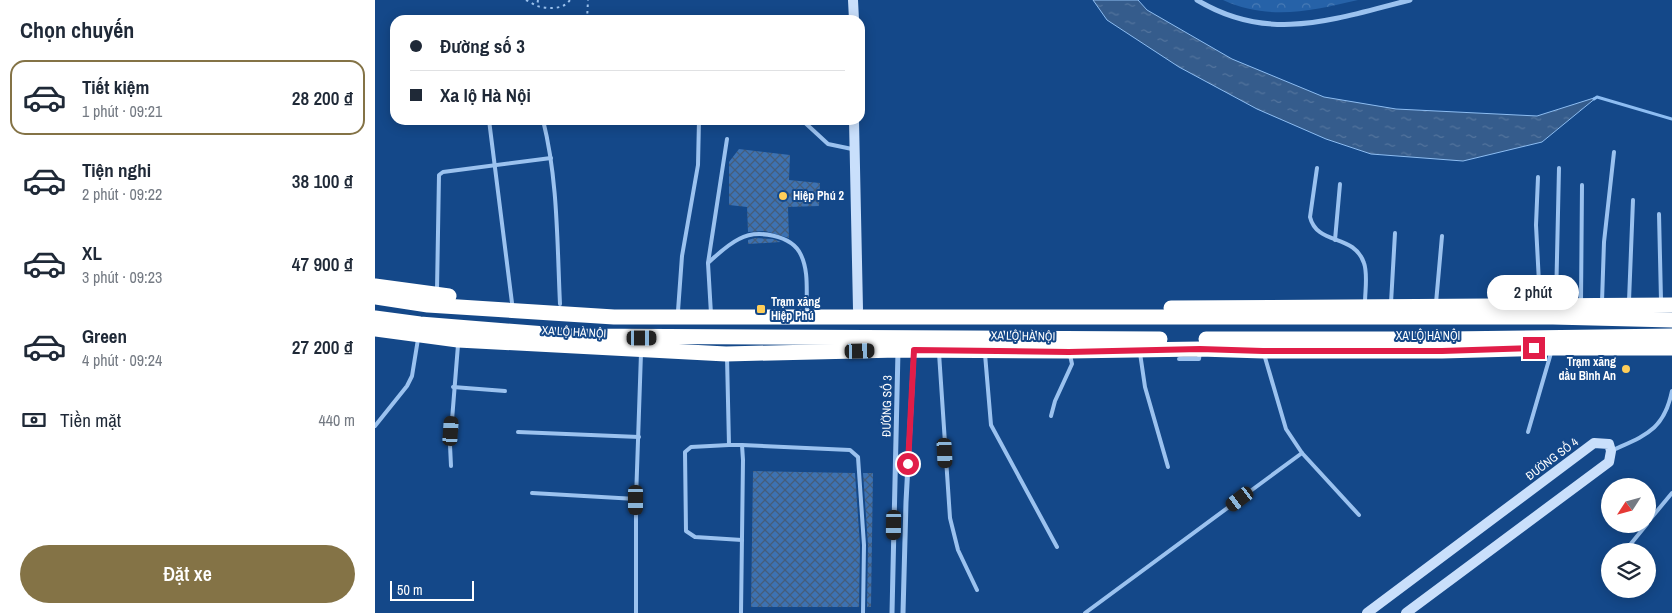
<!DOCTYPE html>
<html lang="vi">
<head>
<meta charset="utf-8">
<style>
  :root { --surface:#fff; --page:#f2f2f3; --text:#1f2937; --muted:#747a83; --line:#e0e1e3; --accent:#847346 }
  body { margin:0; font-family:"Archivo Narrow",sans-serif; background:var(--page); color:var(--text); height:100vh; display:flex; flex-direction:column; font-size:19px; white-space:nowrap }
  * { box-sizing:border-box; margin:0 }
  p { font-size:16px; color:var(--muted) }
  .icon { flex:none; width:28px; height:28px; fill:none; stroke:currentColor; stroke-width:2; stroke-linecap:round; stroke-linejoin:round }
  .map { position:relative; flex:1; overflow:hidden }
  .drawer { display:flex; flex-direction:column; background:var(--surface); width:375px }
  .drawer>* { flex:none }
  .banner { position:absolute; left:15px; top:15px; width:475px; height:110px; border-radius:15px; box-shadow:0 2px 12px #0003; display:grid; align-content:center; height:110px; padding:0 20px; background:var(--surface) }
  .needle { width:32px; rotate:234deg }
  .buttons { position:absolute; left:1226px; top:478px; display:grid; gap:10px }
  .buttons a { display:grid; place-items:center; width:55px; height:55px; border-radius:50%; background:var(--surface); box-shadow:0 2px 12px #0003; font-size:25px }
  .scale { position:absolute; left:15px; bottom:12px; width:84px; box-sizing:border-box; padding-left:5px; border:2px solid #fff; border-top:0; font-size:14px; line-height:18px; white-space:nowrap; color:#fff; -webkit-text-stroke:4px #144889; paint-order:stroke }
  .end { position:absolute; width:22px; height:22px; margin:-11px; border:6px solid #e11d48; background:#fff; box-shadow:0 0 0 2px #fff }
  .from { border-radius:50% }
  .bubble { position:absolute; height:35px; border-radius:18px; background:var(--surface); box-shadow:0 2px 12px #0003; font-size:16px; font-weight:600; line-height:35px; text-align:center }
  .car { position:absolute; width:15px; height:30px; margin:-15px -8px; border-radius:6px; box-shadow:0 0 4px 1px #0007; background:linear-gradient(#222 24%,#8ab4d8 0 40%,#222 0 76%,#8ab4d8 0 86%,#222 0) }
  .banner b { display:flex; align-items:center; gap:18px; height:48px; font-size:19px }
  .banner b+b { border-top:1px solid var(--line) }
  .banner i { width:12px; height:12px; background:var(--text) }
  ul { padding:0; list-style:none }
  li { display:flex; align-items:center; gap:15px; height:75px; margin:0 10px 8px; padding:0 10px; border:2px solid transparent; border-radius:15px }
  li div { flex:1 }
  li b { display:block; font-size:19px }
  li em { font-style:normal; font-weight:600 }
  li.selected { border-color:var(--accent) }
  li>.icon { width:45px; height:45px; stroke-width:1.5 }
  h2 { padding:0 20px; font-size:22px; line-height:60px }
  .pay { display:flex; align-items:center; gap:12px; height:55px; padding:0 20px; font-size:19px }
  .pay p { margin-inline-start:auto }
  .cta { display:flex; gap:10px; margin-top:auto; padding:10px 20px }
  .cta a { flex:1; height:58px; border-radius:30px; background:var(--accent); color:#fff; font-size:20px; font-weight:600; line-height:58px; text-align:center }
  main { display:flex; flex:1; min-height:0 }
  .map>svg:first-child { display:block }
  .park { fill:url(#park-crowns) }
  .water { fill:url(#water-ripples); stroke:#8dbdf2 }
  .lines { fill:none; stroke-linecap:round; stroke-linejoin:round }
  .stream { stroke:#8dbdf2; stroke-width:3 }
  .building { fill:url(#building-cross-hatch) }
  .path { stroke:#9bc2ef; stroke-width:2; stroke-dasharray:2.5 4; stroke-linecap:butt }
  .lane { stroke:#9bc2ef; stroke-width:4 }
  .street { stroke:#9bc2ef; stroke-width:5 }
  .secondary { stroke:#c9dffb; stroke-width:10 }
  .highway { stroke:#fff; stroke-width:15 }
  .route { stroke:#e11d48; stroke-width:6 }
  .poi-dot { fill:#ffce59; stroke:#144889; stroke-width:2 }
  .labels { text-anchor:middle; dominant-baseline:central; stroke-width:4; stroke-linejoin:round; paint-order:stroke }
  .poi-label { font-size:12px; font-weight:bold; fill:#fff; stroke:#144889; text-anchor:start }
  .street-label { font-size:12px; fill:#fff; stroke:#144889 }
</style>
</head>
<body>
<main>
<section class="drawer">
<h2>Chọn chuyến</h2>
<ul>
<li class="selected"><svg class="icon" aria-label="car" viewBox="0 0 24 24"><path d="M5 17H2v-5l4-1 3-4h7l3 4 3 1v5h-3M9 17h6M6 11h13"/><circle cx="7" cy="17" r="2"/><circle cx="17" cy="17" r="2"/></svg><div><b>Tiết kiệm</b><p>1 phút · 09:21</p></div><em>28 200 ₫</em></li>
<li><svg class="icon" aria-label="car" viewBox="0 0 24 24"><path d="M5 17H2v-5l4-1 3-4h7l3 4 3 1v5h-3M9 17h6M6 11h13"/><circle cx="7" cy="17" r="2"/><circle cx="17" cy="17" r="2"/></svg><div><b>Tiện nghi</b><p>2 phút · 09:22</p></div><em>38 100 ₫</em></li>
<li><svg class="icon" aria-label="car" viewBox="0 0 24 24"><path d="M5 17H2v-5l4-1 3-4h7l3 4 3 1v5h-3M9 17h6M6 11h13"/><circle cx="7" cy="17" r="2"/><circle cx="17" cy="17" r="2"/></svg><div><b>XL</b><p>3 phút · 09:23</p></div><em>47 900 ₫</em></li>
<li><svg class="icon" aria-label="car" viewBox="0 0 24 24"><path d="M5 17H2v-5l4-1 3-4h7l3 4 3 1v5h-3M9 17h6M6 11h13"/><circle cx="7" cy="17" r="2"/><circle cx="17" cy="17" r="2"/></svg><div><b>Green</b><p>4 phút · 09:24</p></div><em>27 200 ₫</em></li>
</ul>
<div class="pay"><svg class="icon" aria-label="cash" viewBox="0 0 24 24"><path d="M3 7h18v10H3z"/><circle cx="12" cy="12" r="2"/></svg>Tiền mặt<p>440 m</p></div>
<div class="cta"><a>Đặt xe</a></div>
</section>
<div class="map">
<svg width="1297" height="613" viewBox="0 0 1297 613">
  <defs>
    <pattern id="park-crowns" width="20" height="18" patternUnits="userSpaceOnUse" patternTransform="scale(1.25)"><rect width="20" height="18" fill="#2662a8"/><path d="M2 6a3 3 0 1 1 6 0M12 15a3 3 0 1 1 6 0" fill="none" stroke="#477ab5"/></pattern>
    <pattern id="water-ripples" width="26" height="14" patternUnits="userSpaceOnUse" patternTransform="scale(1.25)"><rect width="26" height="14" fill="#355c8c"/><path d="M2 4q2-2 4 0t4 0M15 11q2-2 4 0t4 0" fill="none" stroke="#53749d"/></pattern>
    <pattern id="building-cross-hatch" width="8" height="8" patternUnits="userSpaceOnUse" patternTransform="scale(1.25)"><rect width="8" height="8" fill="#3d72b2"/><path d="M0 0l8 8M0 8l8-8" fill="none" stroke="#455d7a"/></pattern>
  </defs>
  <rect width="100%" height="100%" fill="#144889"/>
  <path class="park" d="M848 0H983C936 11 894 21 848 0Z"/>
  <path class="water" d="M718 0H763L772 10 857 59 949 97 1021 109 1162 116 1222 97 1167 142 1088 161 996 154 951 139 882 109 804 67 732 20Z"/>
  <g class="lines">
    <path class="stream" d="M1219 99 1222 97 1297 119"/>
  </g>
  <g class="building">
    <path d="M364 149 415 155 414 180 445 183 444 206 413 207 414 238 390 231 373 232 372 207 354 205V162Z"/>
    <path d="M380 238 398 239 406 242 373 244V240Z"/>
    <path d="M378 471 480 473 485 545 484 607H376Z"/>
    <path d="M488 473H498L496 607H492L493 545Z"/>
  </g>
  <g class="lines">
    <g class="path">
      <path d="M151 0 162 6"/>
      <path d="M163 0 162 6C173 9 188 10 195 0"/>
      <path d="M212 20 213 0"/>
    </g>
    <g class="lane">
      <path d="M114 120 137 303"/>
      <path d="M168 120C183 180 182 242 185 304"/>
      <path d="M427 120 453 144 477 149"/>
      <path d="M942 168 935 217C942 246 979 233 989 263 993 274 990 291 990 303"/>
      <path d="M1163 177 1161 225 1165 302"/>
      <path d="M1284 214 1286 300"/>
      <path d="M960 240 965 184"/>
      <path d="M333 263 352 139"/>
      <path d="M62 290 64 175 68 172 176 158"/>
      <path d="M1254 301 1258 200"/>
      <path d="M1181 302 1184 168"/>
      <path d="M1206 302 1207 185"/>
      <path d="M1227 302 1229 242 1239 152"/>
      <path d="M1016 303 1020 233"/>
      <path d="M1061 303 1067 236"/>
      <path d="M303 311 307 256 323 165 324 120"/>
      <path d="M336 314 333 263C343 254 352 245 364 239 382 229 417 235 426 255 434 272 431 291 432 309"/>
      <path d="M564 353 575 518 583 550 602 590"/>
      <path d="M765 353 770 387 793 467"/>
      <path d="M610 354 616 425 682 547"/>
      <path d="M889 354 911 429 927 453 984 515"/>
      <path d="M352 357 354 445H367L368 460 366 613"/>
      <path d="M804 359H824L825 352"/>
      <path d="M78 387 130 391"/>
      <path d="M676 416 680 401 697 364 695 355"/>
      <path d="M0 426 32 386 37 376 43 339"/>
      <path d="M143 432 264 437"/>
      <path d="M1153 432 1176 353"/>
      <path d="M354 445 316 447 310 452 311 531 320 537 367 540"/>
      <path d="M367 445 475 450 483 457 489 545 488 613"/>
      <path d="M1238 450C1271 435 1289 430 1297 391"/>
      <path d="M76 466 75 445 83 345"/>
      <path d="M157 493 261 499"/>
      <path d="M1272 523 1297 493"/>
      <path d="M1250 551 1272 524"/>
      <path d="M1232 574 1235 571"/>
      <path d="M261 613V499L266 353"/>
      <path d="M710 613 927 453"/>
    </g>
    <g class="street">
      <path d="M822 0C895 44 959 19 1035 0"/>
      <path d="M517 613 523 351"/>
      <path d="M528 613 531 502 539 351"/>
    </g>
    <g class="secondary">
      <path d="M478 0 479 20"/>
      <path d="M479 120 483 309"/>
      <path d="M992 613 1219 443 1234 444 1236 451 1234 462 1031 613"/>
    </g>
    <g class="highway">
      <path d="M0 286 74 296"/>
      <path d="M0 297 53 305 239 317H1178L1297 320"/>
      <path d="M796 308 1297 305"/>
      <path d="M0 318 45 324 196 336 785 339"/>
      <path d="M0 329 83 340 351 354 523 350 694 351 825 349 888 351H1067L1177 348H1297"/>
      <path d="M831 339H1072L1297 336"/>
    </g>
  </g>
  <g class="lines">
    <path class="route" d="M533 464 539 350 694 352 825 349 888 351H1067L1159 348"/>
  </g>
  <g class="poi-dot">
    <circle cx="408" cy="196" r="5"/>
    <rect x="381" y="304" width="10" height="10" rx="2.5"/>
    <circle cx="1251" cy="369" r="5"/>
  </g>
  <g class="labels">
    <g class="poi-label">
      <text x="418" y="196">Hiệp Phú 2</text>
      <text x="396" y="302">Trạm xăng<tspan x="396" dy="14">Hiệp Phú</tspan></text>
      <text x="1241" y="362" text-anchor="end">Trạm xăng<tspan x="1241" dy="14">dầu Bình An</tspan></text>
    </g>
    <g class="street-label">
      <text transform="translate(199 332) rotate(3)">XA LỘ HÀ NỘI</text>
      <text transform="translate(648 336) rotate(1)">XA LỘ HÀ NỘI</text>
      <text x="1053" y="336">XA LỘ HÀ NỘI</text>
      <text transform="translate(512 406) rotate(-89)">ĐƯỜNG SỐ 3</text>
      <text transform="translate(1177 459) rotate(-37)">ĐƯỜNG SỐ 4</text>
    </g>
  </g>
</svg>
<div class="buttons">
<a><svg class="needle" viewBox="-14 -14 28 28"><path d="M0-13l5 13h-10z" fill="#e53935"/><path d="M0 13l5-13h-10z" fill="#747a83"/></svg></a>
<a><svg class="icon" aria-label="layers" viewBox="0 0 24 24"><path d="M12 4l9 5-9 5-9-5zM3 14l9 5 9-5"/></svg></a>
</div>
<div class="scale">50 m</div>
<i class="end from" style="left:533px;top:464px"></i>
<i class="end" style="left:1159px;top:348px"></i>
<div class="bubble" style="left:1112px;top:275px;width:92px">2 phút</div>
<i class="car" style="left:267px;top:338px;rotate:90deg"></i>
<i class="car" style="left:485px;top:351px;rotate:88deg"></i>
<i class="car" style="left:76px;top:431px;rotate:4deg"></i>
<i class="car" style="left:570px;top:453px;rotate:177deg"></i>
<i class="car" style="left:865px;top:499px;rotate:233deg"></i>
<i class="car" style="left:261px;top:500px;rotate:180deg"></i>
<i class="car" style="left:519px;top:525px;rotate:181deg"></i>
<div class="banner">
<b><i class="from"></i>Đường số 3</b>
<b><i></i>Xa lộ Hà Nội</b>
</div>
</div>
</main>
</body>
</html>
